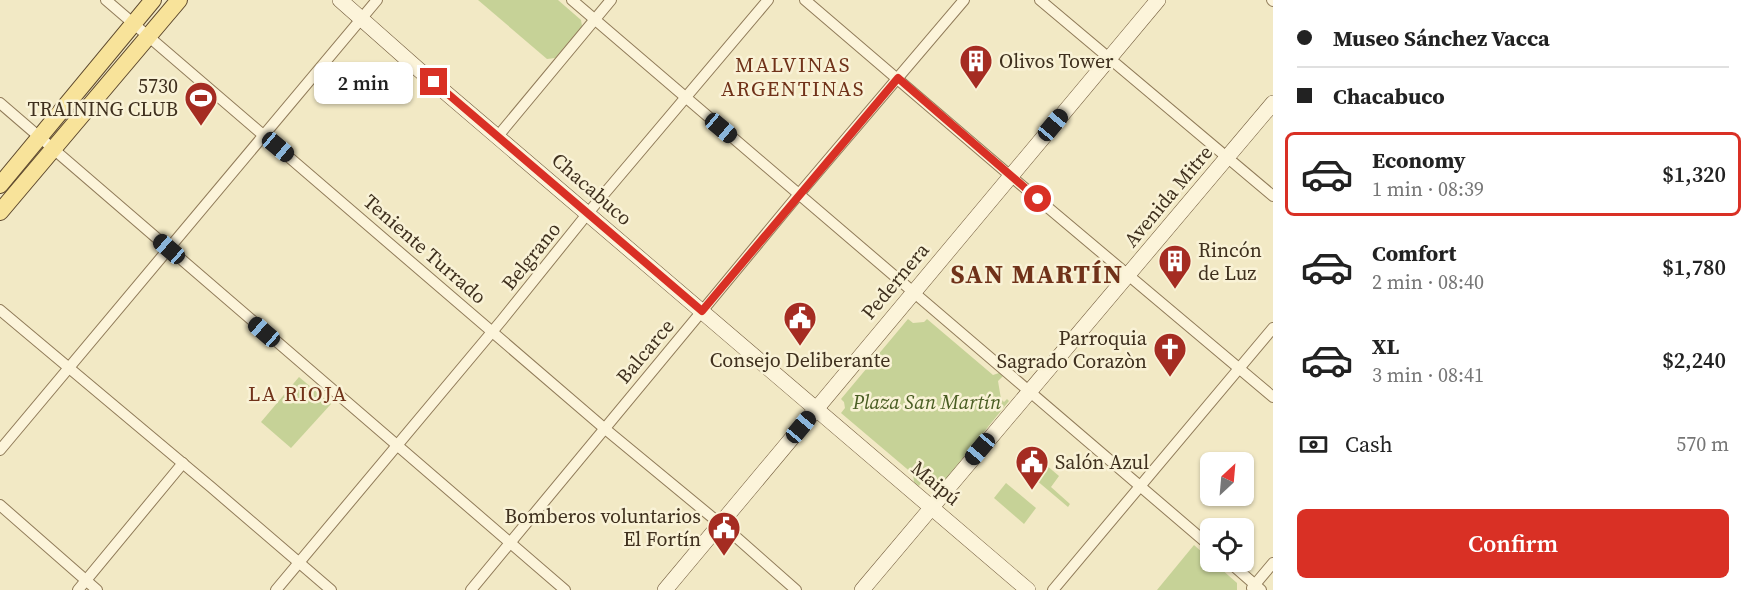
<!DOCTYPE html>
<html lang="en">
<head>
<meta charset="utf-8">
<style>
  :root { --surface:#fff; --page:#f6f6f6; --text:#222; --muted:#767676; --line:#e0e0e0; --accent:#d93025 }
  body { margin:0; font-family:"Source Serif 4",serif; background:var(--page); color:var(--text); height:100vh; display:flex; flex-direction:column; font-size:22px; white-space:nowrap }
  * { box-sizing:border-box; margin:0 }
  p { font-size:20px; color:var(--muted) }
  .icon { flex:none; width:33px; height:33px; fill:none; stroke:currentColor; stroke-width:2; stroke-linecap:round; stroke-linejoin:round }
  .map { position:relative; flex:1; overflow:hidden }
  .details { display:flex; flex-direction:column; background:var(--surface); width:480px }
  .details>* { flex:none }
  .guide { display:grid; align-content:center; height:132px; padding:0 24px; background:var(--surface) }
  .needle { width:39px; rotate:26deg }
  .tools { position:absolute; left:1200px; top:452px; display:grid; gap:12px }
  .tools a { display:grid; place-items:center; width:54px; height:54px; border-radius:9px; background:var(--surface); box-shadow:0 2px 4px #0004; font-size:30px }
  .end { position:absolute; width:27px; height:27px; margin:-14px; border:8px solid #d93025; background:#fff; box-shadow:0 0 0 3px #fff }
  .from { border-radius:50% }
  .bubble { position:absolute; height:42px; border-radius:9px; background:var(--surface); box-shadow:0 2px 4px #0004; font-size:20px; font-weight:600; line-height:42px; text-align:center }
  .car { position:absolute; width:18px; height:36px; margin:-18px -9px; border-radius:8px; box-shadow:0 0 4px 2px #0007; background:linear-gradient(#222 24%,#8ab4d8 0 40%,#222 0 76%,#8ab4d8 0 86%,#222 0) }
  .guide b { display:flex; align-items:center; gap:21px; height:57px; font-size:22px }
  .guide b+b { border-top:2px solid var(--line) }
  .guide i { width:15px; height:15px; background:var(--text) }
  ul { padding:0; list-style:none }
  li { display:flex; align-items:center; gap:18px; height:84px; margin:0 12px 9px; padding:0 12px; border:3px solid transparent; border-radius:9px }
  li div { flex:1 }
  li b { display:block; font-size:22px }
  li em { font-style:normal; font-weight:600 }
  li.active { border-color:var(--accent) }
  li>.icon { width:54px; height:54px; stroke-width:1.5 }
  .pay { display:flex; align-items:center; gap:15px; height:66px; padding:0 24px; font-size:22px }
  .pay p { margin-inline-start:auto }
  .primary-button { display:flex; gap:12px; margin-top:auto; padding:12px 24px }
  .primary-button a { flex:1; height:69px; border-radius:9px; background:var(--accent); color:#fff; font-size:24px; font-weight:600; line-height:69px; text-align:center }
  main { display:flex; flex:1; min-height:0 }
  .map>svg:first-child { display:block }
  .green { fill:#c6d297 }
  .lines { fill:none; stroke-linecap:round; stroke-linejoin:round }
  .street-casing { stroke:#907b59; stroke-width:12 }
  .secondary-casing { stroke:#725b3c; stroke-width:16 }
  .primary-casing { stroke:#5d482d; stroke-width:18 }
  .street { stroke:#fcf4da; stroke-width:10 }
  .secondary { stroke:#fcf4da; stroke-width:15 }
  .primary { stroke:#f8e39a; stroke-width:16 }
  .route { stroke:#d93025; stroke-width:8 }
  .labels { text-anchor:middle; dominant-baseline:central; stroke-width:5; stroke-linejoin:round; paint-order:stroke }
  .poi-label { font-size:20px; fill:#3f301e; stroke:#f9f2d6; text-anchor:start }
  .street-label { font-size:20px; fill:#3f301e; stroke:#f9f2d6 }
  .park-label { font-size:20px; font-style:italic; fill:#495d23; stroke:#f9f2d6 }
  .neighbourhood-label { font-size:21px; letter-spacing:1.5px; fill:#703219; stroke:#f9f2d6 }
  .district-label { font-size:26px; font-weight:bold; letter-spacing:1.5px; fill:#703219; stroke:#f9f2d6 }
</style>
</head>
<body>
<main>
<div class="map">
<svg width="1273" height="590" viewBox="0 0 1273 590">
  <rect width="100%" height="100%" fill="#f2e9c5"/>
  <g class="green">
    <path d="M478 0H558L581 20 582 26 555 58 547 59Z"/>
    <path d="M908 319 913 323 924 322 927 319 993 375 999 373 1003 376 998 381 1001 399 1004 402 1007 399 1009 401 940 486 934 481 935 478 923 479 919 486 914 482 913 474 841 413 845 408 844 402 841 399Z"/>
    <path d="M299 377 331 404 291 448 261 422Z"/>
    <path d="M1032 453 1059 476 1051 487 1070 504 1068 507 1029 474 1034 468 1026 461Z"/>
    <path d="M1006 483 1036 508 1024 524 994 498Z"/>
    <path d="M1194 545 1237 583V590H1157Z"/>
  </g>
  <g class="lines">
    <g class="street-casing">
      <g id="street">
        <path d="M106 0 604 428 736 537 796 590"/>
        <path d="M572 0 1210 546"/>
        <path d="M805 0 1020 184 1273 397"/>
        <path d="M1040 0 1273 196"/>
        <path d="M1272 0 1273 1"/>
        <path d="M0 103 565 590"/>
        <path d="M498 136 611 0"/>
        <path d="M0 310 211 487 331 590"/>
        <path d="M0 450 377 0"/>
        <path d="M0 505 97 590"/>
        <path d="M1228 561 1261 590"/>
        <path d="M1252 588 1273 563"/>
        <path d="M78 590 183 463"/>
        <path d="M276 590 502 320 588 213 768 0"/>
        <path d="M471 590 799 194 964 0"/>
        <path d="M1053 590 1273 328"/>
      </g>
    </g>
    <g class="secondary-casing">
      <g id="secondary">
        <path d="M340 0 418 69 1028 590"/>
        <path d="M665 590 1158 0"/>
        <path d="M862 590 1273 103"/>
      </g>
    </g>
    <g class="primary-casing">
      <g id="primary">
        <path d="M0 185 153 0"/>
        <path d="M0 212 179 0"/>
      </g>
    </g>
    <use href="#street" class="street"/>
    <use href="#secondary" class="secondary"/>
    <use href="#primary" class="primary"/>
  </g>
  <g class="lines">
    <path class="route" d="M434 82 702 311 898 78 1038 199"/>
  </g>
  <defs>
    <g id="building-pin" transform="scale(1.725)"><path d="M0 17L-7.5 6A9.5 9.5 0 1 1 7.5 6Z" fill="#a52c22" stroke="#f9f2d6"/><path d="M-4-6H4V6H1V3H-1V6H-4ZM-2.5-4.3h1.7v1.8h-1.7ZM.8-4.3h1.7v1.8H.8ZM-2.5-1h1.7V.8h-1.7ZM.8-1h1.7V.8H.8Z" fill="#fff"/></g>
    <g id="stadium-pin" transform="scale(1.725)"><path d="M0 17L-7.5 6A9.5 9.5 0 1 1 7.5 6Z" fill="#a52c22" stroke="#f9f2d6"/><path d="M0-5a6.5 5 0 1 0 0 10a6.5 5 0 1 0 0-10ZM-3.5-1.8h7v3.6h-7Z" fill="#fff"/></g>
    <g id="civic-pin" transform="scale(1.725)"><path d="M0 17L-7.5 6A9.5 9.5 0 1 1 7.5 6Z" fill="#a52c22" stroke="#f9f2d6"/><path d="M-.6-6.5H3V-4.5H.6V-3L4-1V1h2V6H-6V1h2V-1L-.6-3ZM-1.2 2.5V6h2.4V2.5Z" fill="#fff"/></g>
    <g id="church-pin" transform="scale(1.725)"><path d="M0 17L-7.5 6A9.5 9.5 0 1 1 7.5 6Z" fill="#a52c22" stroke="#f9f2d6"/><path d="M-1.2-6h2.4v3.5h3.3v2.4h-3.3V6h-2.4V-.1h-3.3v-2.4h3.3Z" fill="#fff"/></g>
  </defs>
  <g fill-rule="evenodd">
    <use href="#building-pin" x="976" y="61"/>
    <use href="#stadium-pin" x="201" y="98"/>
    <use href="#building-pin" x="1175" y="261"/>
    <use href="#civic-pin" x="800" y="318"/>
    <use href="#church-pin" x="1170" y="349"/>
    <use href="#civic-pin" x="1032" y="462"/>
    <use href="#civic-pin" x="724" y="528"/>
  </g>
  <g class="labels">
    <g class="poi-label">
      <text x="999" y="61">Olivos Tower</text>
      <text x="178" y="86" text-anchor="end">5730<tspan x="178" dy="23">TRAINING CLUB</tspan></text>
      <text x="1198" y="250">Rincón<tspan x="1198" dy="23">de Luz</tspan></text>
      <text x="1147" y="338" text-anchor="end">Parroquia<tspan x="1147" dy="23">Sagrado Corazòn</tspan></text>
      <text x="800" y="360" text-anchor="middle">Consejo Deliberante</text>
      <text x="1055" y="462">Salón Azul</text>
      <text x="701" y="516" text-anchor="end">Bomberos voluntarios<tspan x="701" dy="23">El Fortín</tspan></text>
    </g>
    <g class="street-label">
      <text transform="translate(592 189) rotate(41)">Chacabuco</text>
      <text transform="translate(1168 196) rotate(-50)">Avenida Mitre</text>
      <text transform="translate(425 249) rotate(41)">Teniente Turrado</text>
      <text transform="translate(531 256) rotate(-51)">Belgrano</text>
      <text transform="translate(895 281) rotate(-50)">Pedernera</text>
      <text transform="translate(645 351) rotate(-50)">Balcarce</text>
      <text transform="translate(936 483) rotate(40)">Maipú</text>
    </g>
    <g class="park-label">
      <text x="927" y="402">Plaza San Martín</text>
    </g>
    <g class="neighbourhood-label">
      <text x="793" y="64">MALVINAS<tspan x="793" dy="24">ARGENTINAS</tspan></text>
      <text x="298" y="393">LA RIOJA</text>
    </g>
    <g class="district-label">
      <text x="1037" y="274">SAN MARTÍN</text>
    </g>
  </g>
</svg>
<div class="tools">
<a><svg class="needle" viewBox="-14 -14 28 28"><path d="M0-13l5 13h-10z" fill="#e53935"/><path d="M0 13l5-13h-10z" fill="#767676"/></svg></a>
<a><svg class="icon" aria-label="locate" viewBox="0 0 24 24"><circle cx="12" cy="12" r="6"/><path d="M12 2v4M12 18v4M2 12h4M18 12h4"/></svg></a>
</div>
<i class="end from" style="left:1038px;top:199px"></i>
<i class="end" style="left:434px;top:82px"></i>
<div class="bubble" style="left:314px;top:62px;width:99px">2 min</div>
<i class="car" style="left:1053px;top:125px;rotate:40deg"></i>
<i class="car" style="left:721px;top:128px;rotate:130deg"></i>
<i class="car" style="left:278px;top:147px;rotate:130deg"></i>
<i class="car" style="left:169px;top:249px;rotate:311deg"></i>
<i class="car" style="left:264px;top:332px;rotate:311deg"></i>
<i class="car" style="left:801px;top:427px;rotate:40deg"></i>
<i class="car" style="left:980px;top:449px;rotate:220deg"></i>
</div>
<section class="details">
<div class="guide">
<b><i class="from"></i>Museo Sánchez Vacca</b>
<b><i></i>Chacabuco</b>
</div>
<ul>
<li class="active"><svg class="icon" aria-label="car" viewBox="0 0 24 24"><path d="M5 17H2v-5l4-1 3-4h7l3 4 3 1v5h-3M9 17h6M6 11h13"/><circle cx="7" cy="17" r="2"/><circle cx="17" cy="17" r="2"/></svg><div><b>Economy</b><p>1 min · 08:39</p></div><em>$1,320</em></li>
<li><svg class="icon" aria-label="car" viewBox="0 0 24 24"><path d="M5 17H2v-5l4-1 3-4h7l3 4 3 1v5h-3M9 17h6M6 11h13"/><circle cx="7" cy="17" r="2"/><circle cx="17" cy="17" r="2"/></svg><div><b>Comfort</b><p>2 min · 08:40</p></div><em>$1,780</em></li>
<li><svg class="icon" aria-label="car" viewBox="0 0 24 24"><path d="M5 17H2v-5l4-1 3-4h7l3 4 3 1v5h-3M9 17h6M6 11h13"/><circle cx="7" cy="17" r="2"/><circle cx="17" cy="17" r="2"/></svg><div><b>XL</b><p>3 min · 08:41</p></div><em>$2,240</em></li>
</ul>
<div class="pay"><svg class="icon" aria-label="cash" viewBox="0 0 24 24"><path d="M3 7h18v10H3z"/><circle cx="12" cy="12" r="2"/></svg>Cash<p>570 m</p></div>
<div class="primary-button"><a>Confirm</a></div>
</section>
</main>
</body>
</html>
